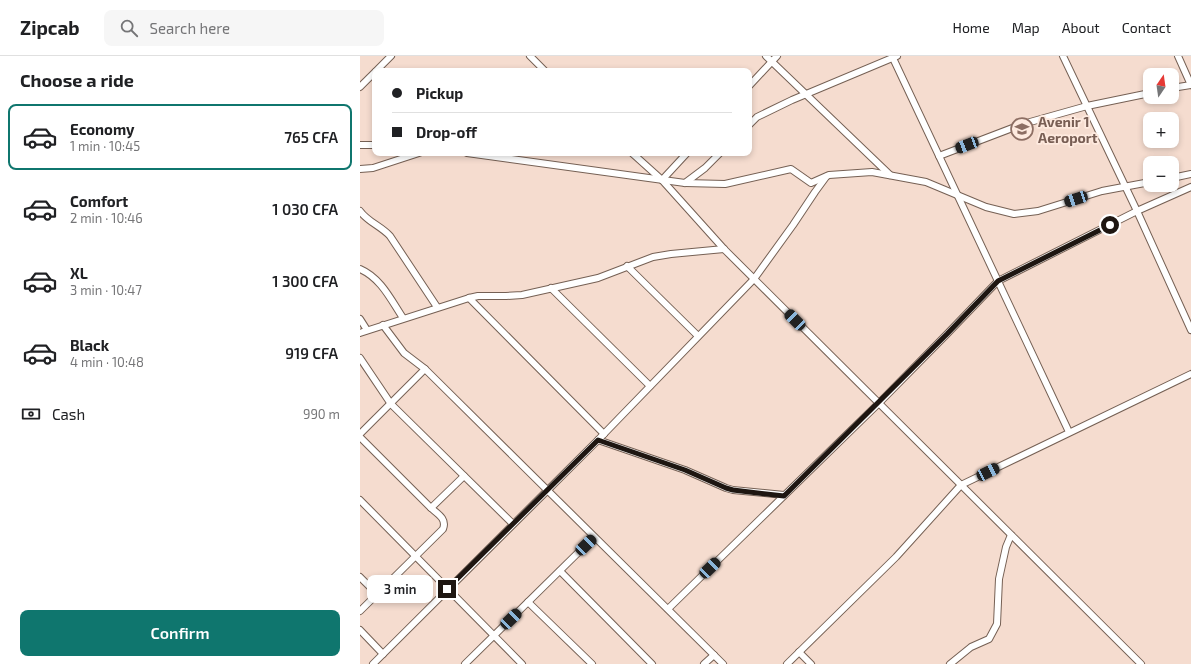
<!DOCTYPE html>
<html lang="en">
<head>
<meta charset="utf-8">
<style>
  :root { --surface:#fff; --page:#f6f6f6; --text:#202124; --muted:#757577; --line:#e0e0e0; --accent:#0f766e }
  body { margin:0; font-family:"Exo 2",sans-serif; background:var(--page); color:var(--text); height:100vh; display:flex; flex-direction:column; font-size:15px; white-space:nowrap }
  * { box-sizing:border-box; margin:0 }
  p { font-size:13px; color:var(--muted) }
  .icon { flex:none; width:22px; height:22px; fill:none; stroke:currentColor; stroke-width:2; stroke-linecap:round; stroke-linejoin:round }
  .map { position:relative; flex:1; overflow:hidden }
  .drawer { display:flex; flex-direction:column; background:var(--surface); width:360px }
  .drawer>* { flex:none }
  .guide { position:absolute; left:12px; top:12px; width:380px; height:88px; border-radius:8px; box-shadow:0 2px 6px #0003; display:grid; align-content:center; height:88px; padding:0 20px; background:var(--surface) }
  .needle { width:26px; rotate:13deg }
  .fabs { position:absolute; left:783px; top:12px; display:grid; gap:8px }
  .fabs a { display:grid; place-items:center; width:36px; height:36px; border-radius:8px; background:var(--surface); box-shadow:0 2px 6px #0003; font-size:20px }
  .end { position:absolute; width:18px; height:18px; margin:-9px; border:5px solid #1e1611; background:#fff; box-shadow:0 0 0 2px #fff }
  .from { border-radius:50% }
  .bubble { position:absolute; height:28px; border-radius:8px; background:var(--surface); box-shadow:0 2px 6px #0003; font-size:13px; font-weight:600; line-height:28px; text-align:center }
  .car { position:absolute; width:12px; height:24px; margin:-12px -6px; border-radius:5px; box-shadow:0 0 3px 1px #0007; background:linear-gradient(#222 24%,#8ab4d8 0 40%,#222 0 76%,#8ab4d8 0 86%,#222 0) }
  .guide b { display:flex; align-items:center; gap:14px; height:38px; font-size:15px }
  .guide b+b { border-top:1px solid var(--line) }
  .guide i { width:10px; height:10px; background:var(--text) }
  ul { padding:0; list-style:none }
  li { display:flex; align-items:center; gap:12px; height:66px; margin:0 8px 6px; padding:0 12px; border:2px solid transparent; border-radius:8px }
  li div { flex:1 }
  li b { display:block; font-size:15px }
  li em { font-style:normal; font-weight:600 }
  li.selected { border-color:var(--accent) }
  li>.icon { width:36px; height:36px; stroke-width:1.5 }
  h2 { padding:0 20px; font-size:18px; line-height:48px }
  .pay { display:flex; align-items:center; gap:10px; height:44px; padding:0 20px; font-size:15px }
  .pay p { margin-inline-start:auto }
  .action { display:flex; gap:8px; margin-top:auto; padding:8px 20px }
  .action a { flex:1; height:46px; border-radius:8px; background:var(--accent); color:#fff; font-size:16px; font-weight:600; line-height:46px; text-align:center }
  header { display:flex; align-items:center; gap:24px; box-sizing:border-box; height:56px; padding:0 20px; background:var(--surface); border-bottom:1px solid var(--line) }
  header strong { font-size:19px }
  nav { display:flex; gap:22px; margin-inline-start:auto; font-size:14px }
  .search { width:280px; height:36px; background:var(--page); display:flex; align-items:center; gap:10px; box-sizing:border-box; padding:0 14px; border-radius:8px; color:var(--muted); font-size:15px }
  main { display:flex; flex:1; min-height:0 }
  .map>svg:first-child { display:block }
  .lines { fill:none; stroke-linecap:round; stroke-linejoin:round }
  .street-casing { stroke:#756054; stroke-width:8 }
  .street { stroke:#fff; stroke-width:6 }
  .route { stroke:#1e1611; stroke-width:5 }
  .labels { text-anchor:middle; dominant-baseline:central; stroke-width:3.5; stroke-linejoin:round; paint-order:stroke }
  .education-label { font-size:14px; font-weight:bold; fill:#785e54; stroke:#feeadf; text-anchor:start }
</style>
</head>
<body>
<header>
<strong>Zipcab</strong>
<div class="search"><svg class="icon" aria-label="search" viewBox="0 0 24 24"><circle cx="10" cy="10" r="6"/><path d="M15 15l6 6"/></svg>Search here</div>
<nav><a>Home</a><a>Map</a><a>About</a><a>Contact</a></nav>
</header>
<main>
<section class="drawer">
<h2>Choose a ride</h2>
<ul>
<li class="selected"><svg class="icon" aria-label="car" viewBox="0 0 24 24"><path d="M5 17H2v-5l4-1 3-4h7l3 4 3 1v5h-3M9 17h6M6 11h13"/><circle cx="7" cy="17" r="2"/><circle cx="17" cy="17" r="2"/></svg><div><b>Economy</b><p>1 min · 10:45</p></div><em>765 CFA</em></li>
<li><svg class="icon" aria-label="car" viewBox="0 0 24 24"><path d="M5 17H2v-5l4-1 3-4h7l3 4 3 1v5h-3M9 17h6M6 11h13"/><circle cx="7" cy="17" r="2"/><circle cx="17" cy="17" r="2"/></svg><div><b>Comfort</b><p>2 min · 10:46</p></div><em>1 030 CFA</em></li>
<li><svg class="icon" aria-label="car" viewBox="0 0 24 24"><path d="M5 17H2v-5l4-1 3-4h7l3 4 3 1v5h-3M9 17h6M6 11h13"/><circle cx="7" cy="17" r="2"/><circle cx="17" cy="17" r="2"/></svg><div><b>XL</b><p>3 min · 10:47</p></div><em>1 300 CFA</em></li>
<li><svg class="icon" aria-label="car" viewBox="0 0 24 24"><path d="M5 17H2v-5l4-1 3-4h7l3 4 3 1v5h-3M9 17h6M6 11h13"/><circle cx="7" cy="17" r="2"/><circle cx="17" cy="17" r="2"/></svg><div><b>Black</b><p>4 min · 10:48</p></div><em>919 CFA</em></li>
</ul>
<div class="pay"><svg class="icon" aria-label="cash" viewBox="0 0 24 24"><path d="M3 7h18v10H3z"/><circle cx="12" cy="12" r="2"/></svg>Cash<p>990 m</p></div>
<div class="action"><a>Confirm</a></div>
</section>
<div class="map">
<svg width="831" height="608" viewBox="0 0 831 608">
  <rect width="100%" height="100%" fill="#f5dccf"/>
  <g class="lines">
    <g class="street-casing">
      <g id="street">
        <path d="M170 0 185 15"/>
        <path d="M406 0 530 119"/>
        <path d="M532 0 709 376"/>
        <path d="M703 0 777 155 831 274"/>
        <path d="M818 0 831 29"/>
        <path d="M16 15 31 0"/>
        <path d="M389 30 417 0"/>
        <path d="M0 31 15 16"/>
        <path d="M812 32 831 29"/>
        <path d="M389 69 397 61 432 44 537 0"/>
        <path d="M0 89H15"/>
        <path d="M107 97 325 127 365 128 431 113 451 127 469 119 512 116 566 126 626 151 654 158 678 155 742 135 790 126"/>
        <path d="M272 97 302 124 364 193 781 608"/>
        <path d="M579 100 663 68 727 50 790 37"/>
        <path d="M0 113 13 112 59 97"/>
        <path d="M812 122 831 118"/>
        <path d="M302 124 327 97"/>
        <path d="M325 127 345 112 360 97"/>
        <path d="M0 155C8 166 21 170 30 180L77 251"/>
        <path d="M267 210 338 280"/>
        <path d="M0 213C21 222 31 244 43 262"/>
        <path d="M191 232 290 330"/>
        <path d="M109 242 244 378"/>
        <path d="M0 263 7 274"/>
        <path d="M23 269 44 297 65 313 363 608"/>
        <path d="M0 277 109 242 118 240H146L162 239 238 222 293 201 311 198 364 193"/>
        <path d="M0 302 31 348 153 468"/>
        <path d="M0 378 65 313"/>
        <path d="M0 381 71 452C78 458 87 463 83 473L0 555"/>
        <path d="M238 384 325 414 366 432 373 434 424 439"/>
        <path d="M0 444 162 608"/>
        <path d="M71 452 104 420"/>
        <path d="M200 515 292 608"/>
        <path d="M0 521 17 538"/>
        <path d="M168 546 232 608"/>
        <path d="M308 553 519 347 587 278 638 225 777 155 831 131"/>
        <path d="M0 574 23 598"/>
        <path d="M439 596 451 608"/>
        <path d="M13 608 238 384 394 223 433 169 455 136 466 121"/>
        <path d="M105 608 234 481"/>
        <path d="M344 608 354 599"/>
        <path d="M427 608 536 501 601 429 831 318"/>
        <path d="M590 608 611 591 629 583 637 568 639 523 646 491 651 479"/>
      </g>
    </g>
    <use href="#street" class="street"/>
  </g>
  <g class="lines">
    <path class="route" d="M87 533 238 384 325 414 366 432 373 434 424 440 587 278 638 225 750 169"/>
  </g>
  <defs>
    <g id="school-ring" transform="scale(1.15)"><circle r="9.5" fill="#feeadf" stroke="#8d6e63" stroke-width="1.5"/><path d="M0-5L7-2L0 1L-7-2ZM-4 1L0 2.5L4 1V4Q0 6-4 4Z" fill="#8d6e63"/></g>
  </defs>
  <g fill-rule="evenodd">
    <use href="#school-ring" x="662" y="73"/>
  </g>
  <g class="labels">
    <g class="education-label">
      <text x="678" y="65">Avenir 1<tspan x="678" dy="16">Aeroport</tspan></text>
    </g>
  </g>
</svg>
<div class="fabs">
<a><svg class="needle" viewBox="-14 -14 28 28"><path d="M0-13l5 13h-10z" fill="#e53935"/><path d="M0 13l5-13h-10z" fill="#757577"/></svg></a>
<a>+</a>
<a>−</a>
</div>
<i class="end from" style="left:750px;top:169px"></i>
<i class="end" style="left:87px;top:533px"></i>
<div class="bubble" style="left:7px;top:519px;width:66px">3 min</div>
<i class="car" style="left:607px;top:89px;rotate:249deg"></i>
<i class="car" style="left:716px;top:143px;rotate:252deg"></i>
<i class="car" style="left:435px;top:264px;rotate:315deg"></i>
<i class="car" style="left:628px;top:416px;rotate:64deg"></i>
<i class="car" style="left:226px;top:489px;rotate:46deg"></i>
<i class="car" style="left:350px;top:512px;rotate:46deg"></i>
<i class="car" style="left:151px;top:563px;rotate:46deg"></i>
<div class="guide">
<b><i class="from"></i>Pickup</b>
<b><i></i>Drop-off</b>
</div>
</div>
</main>
</body>
</html>
